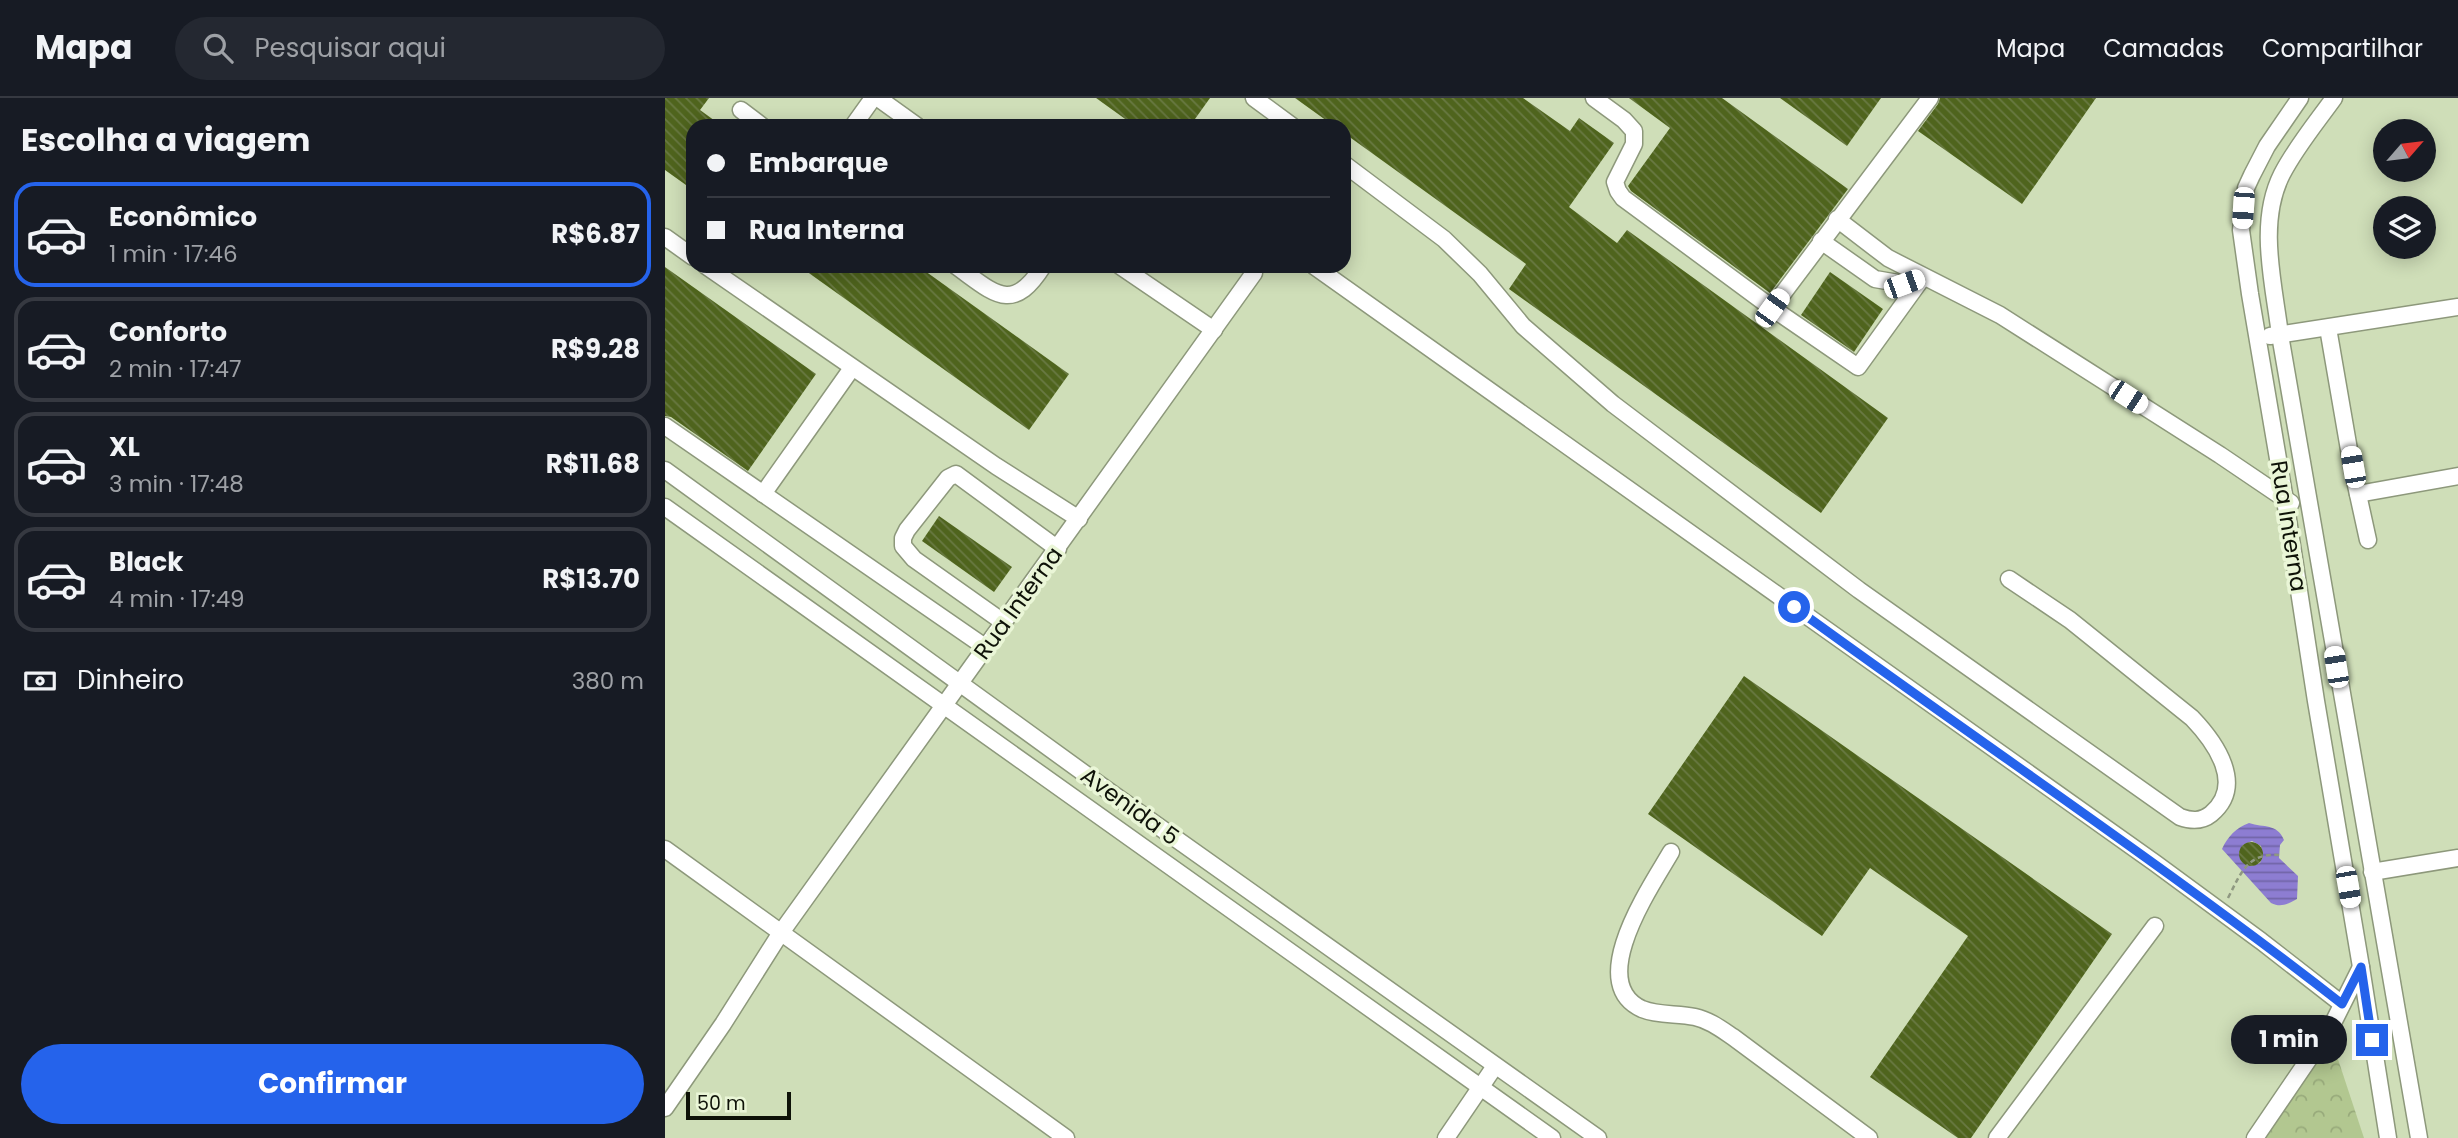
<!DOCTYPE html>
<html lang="pt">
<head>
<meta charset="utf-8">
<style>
  :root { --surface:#171b24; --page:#242831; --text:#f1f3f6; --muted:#9ea1a6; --line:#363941; --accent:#2563eb }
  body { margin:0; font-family:Poppins,sans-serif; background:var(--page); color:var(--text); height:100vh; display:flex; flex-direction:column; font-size:26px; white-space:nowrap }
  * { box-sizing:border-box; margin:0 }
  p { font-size:23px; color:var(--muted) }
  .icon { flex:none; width:38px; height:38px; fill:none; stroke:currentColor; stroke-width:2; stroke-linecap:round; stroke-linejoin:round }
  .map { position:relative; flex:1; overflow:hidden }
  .sheet { display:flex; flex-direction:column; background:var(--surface); width:665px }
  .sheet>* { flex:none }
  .hud { position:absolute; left:21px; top:21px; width:665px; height:154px; border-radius:21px; box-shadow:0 4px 18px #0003; display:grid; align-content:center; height:154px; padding:0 21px; background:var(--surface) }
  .needle { width:46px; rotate:62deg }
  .controls { position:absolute; left:1708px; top:21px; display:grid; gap:14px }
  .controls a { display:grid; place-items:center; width:63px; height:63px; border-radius:50%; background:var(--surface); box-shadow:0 4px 18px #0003; font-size:35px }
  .scale { position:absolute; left:21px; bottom:18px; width:105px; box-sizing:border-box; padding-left:7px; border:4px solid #0e1208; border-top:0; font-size:19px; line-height:24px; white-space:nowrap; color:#0e1208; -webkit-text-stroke:5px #eaf6d7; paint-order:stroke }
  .end { position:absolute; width:32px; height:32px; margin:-16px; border:9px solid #2563eb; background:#fff; box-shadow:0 0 0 4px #fff }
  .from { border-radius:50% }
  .bubble { position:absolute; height:49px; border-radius:24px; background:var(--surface); box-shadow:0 4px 18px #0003; font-size:23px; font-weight:700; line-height:49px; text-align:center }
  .car { position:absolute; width:21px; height:42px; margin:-21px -10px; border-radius:9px; box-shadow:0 0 5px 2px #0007; background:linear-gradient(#fff 24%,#345 0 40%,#fff 0 76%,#345 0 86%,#fff 0) }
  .hud b { display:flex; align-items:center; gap:24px; height:66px; font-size:26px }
  .hud b+b { border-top:2px solid var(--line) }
  .hud i { width:18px; height:18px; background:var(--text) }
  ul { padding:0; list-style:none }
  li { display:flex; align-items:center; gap:21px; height:105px; margin:0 14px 10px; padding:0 7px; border:4px solid var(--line); border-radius:21px }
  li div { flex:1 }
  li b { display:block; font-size:26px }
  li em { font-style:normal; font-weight:700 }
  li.active { border-color:var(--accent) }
  li>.icon { width:63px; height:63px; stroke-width:1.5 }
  h2 { padding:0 21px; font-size:32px; line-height:84px }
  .pay { display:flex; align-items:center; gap:18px; height:77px; padding:0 21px; font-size:26px }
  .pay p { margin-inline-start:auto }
  .cta { display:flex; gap:14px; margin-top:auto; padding:14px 21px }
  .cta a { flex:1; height:80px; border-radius:42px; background:var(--accent); color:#fff; font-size:28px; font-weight:700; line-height:80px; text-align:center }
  header { display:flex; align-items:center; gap:42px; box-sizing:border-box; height:98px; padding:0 35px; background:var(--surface); border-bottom:2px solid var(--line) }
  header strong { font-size:33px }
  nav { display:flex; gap:38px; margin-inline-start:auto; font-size:24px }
  .search { width:490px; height:63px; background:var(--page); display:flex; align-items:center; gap:18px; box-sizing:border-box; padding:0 24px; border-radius:38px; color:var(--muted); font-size:26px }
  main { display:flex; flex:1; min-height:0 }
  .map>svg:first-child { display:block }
  .built { fill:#cfdeb8; fill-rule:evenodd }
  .forest { fill:url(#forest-crowns) }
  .water { fill:url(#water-rules); fill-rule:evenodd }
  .building { fill:url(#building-back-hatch) }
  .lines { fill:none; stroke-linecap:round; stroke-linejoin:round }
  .minor-casing { stroke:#8d987b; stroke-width:19 }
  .path { stroke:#8f9881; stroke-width:2.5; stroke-dasharray:5 3.5; stroke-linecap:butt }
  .minor { stroke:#fff; stroke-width:16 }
  .route { stroke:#2563eb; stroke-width:9 }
  .labels { text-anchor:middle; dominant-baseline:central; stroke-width:7; stroke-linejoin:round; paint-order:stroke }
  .street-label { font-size:23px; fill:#0e1208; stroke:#eaf6d7 }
</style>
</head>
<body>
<header>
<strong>Mapa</strong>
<div class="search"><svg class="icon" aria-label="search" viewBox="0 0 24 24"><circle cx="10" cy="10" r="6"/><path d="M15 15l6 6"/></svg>Pesquisar aqui</div>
<nav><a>Mapa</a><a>Camadas</a><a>Compartilhar</a></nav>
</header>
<main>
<section class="sheet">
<h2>Escolha a viagem</h2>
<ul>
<li class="active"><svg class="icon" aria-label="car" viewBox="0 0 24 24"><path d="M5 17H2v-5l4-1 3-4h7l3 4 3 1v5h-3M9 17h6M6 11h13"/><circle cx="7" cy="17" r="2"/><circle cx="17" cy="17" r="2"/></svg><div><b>Econômico</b><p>1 min · 17:46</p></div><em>R$6.87</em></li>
<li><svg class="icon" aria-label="car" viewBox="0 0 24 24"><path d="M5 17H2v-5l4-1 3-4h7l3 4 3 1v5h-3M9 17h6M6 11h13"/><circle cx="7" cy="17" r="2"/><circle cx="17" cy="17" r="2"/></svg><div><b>Conforto</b><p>2 min · 17:47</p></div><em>R$9.28</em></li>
<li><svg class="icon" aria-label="car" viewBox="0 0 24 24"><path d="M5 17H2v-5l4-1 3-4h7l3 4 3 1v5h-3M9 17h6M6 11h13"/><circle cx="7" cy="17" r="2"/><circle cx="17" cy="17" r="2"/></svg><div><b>XL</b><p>3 min · 17:48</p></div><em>R$11.68</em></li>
<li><svg class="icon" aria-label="car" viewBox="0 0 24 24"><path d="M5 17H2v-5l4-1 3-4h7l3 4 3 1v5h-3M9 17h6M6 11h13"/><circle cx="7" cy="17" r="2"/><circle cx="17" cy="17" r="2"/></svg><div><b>Black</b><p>4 min · 17:49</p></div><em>R$13.70</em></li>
</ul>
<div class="pay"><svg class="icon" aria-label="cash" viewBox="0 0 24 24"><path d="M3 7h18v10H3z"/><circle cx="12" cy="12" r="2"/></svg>Dinheiro<p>380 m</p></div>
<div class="cta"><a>Confirmar</a></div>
</section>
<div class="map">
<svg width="1793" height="1040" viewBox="0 0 1793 1040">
  <defs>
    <pattern id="forest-crowns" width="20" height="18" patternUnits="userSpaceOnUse" patternTransform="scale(1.75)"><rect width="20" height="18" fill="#b2c790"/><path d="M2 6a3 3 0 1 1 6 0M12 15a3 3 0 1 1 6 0" fill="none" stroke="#98aa7b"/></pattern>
    <pattern id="water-rules" width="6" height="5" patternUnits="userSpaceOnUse" patternTransform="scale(1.75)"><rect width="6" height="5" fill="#8d7dd2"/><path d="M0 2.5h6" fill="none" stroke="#7265a8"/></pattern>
    <pattern id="building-back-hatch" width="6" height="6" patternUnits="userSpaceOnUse" patternTransform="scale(1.75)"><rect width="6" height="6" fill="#4f641d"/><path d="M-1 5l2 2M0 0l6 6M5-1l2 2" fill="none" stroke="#697943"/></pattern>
  </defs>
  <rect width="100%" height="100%" fill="#dde9ca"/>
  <path class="built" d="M0 0H1793V1040H0ZM28 28H679V168H28ZM1720 33H1759V72H1720ZM1720 110H1759V149H1720Z"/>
  <path class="forest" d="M1665 937 1699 1040H1596Z"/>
  <path class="water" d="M1584 725C1599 730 1612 725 1619 742L1615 747 1614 760 1633 778 1632 801C1623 806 1616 810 1606 805L1557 751C1563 738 1571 730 1584 725ZM1587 743 1596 748 1598 757 1595 765 1586 768 1577 764 1574 755 1578 747Z"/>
  <g class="building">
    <path d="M0 0H44L35 12 57 28H28V92L0 72Z"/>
    <path d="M431 0H545L525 28H470Z"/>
    <path d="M630 0H858L905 33 914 20 949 45 904 109 952 145 962 132 1223 320 1156 415 844 191 861 166 679 35V28H669Z"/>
    <path d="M964 0H1057L1183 91 1105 195 966 93 963 88 1005 30Z"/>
    <path d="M1115 0H1216L1182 48Z"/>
    <path d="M1275 0H1431L1357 106 1253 33 1273 6Z"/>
    <path d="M134 168H253L404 276 364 332Z"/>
    <path d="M0 169 151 276 83 373 6 319 0 318Z"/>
    <path d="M1165 174 1218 211 1189 254 1136 217Z"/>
    <path d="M274 418 347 469 329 494 257 443Z"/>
    <path d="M1079 578 1447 836 1306 1040H1293L1205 979 1303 838 1205 770 1157 838 983 716Z"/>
    <circle cx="1586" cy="756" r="12"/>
  </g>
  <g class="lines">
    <g class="minor-casing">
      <g id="minor">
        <path d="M213 0 252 28"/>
        <path d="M589 0 627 28"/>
        <path d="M929 0 959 22 969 33V46L950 84 953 93 958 100 1107 210 1193 269 1258 179"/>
        <path d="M1635 0 1602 48 1587 77 1581 90 1576 132 1585 196 1620 402 1651 603 1696 869 1723 1040"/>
        <path d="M1669 0C1651 25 1631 49 1617 76 1592 125 1609 186 1615 237L1754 1040"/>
        <path d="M76 12 97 28"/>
        <path d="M188 28 208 0"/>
        <path d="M679 66 779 141 815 176 858 228 948 306 1194 492 1515 719C1526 723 1536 724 1546 716 1581 687 1550 644 1527 620L1405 522 1344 481"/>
        <path d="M1172 121 1223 160 1335 217 1555 357 1626 405"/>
        <path d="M0 139 28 159"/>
        <path d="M1156 143 1210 181 1239 186 1258 179"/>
        <path d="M41 168 331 368 414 421"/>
        <path d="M291 168C329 195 347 217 378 168"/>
        <path d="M455 168 549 232"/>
        <path d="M649 168 1490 765 1596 843 1677 906"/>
        <path d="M1107 210 1265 0"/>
        <path d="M1663 230 1687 369 1703 442"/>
        <path d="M1605 238 1793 209"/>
        <path d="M0 328 320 549"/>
        <path d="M0 372 445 694 933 1040"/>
        <path d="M98 396 187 270"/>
        <path d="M1693 396 1793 378"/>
        <path d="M0 409 887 1040"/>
        <path d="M338 524 249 461 238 448V440L242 432 283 380 291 376 393 451"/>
        <path d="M0 751 401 1040"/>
        <path d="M1006 754C987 787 919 885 977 911 994 918 1013 915 1030 919 1044 922 1056 931 1068 939L1204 1040"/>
        <path d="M1707 774 1793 760"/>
        <path d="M0 1010 58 926 115 836 589 175"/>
        <path d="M781 1040 830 968"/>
        <path d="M1332 1040 1490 828"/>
        <path d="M1590 1040 1667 927 1696 869"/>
      </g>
    </g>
    <path class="path" d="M1563 800C1576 775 1582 755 1614 757"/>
    <use href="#minor" class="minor"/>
  </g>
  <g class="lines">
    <path class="route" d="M1129 509C1311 642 1499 767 1677 906L1696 869 1707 942"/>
  </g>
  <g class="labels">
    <g class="street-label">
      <text transform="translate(1624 428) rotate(81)">Rua Interna</text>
      <text transform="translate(353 505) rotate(-54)">Rua Interna</text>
      <text transform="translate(465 708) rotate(36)">Avenida 5</text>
    </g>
  </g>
</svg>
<div class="controls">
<a><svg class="needle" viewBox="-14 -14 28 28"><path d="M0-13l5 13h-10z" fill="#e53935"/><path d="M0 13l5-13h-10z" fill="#9ea1a6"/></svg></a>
<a><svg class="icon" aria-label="layers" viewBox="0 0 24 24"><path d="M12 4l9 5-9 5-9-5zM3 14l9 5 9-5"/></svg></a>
</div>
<div class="scale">50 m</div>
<i class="end from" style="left:1129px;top:509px"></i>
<i class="end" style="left:1707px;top:942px"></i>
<div class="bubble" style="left:1566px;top:917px;width:116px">1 min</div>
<i class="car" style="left:1578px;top:110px;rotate:184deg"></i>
<i class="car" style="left:1239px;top:186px;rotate:70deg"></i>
<i class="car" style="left:1107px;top:210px;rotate:36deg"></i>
<i class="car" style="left:1463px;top:299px;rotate:123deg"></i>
<i class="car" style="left:1688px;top:369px;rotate:350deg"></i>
<i class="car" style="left:1671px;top:569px;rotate:351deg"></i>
<i class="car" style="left:1683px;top:789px;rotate:170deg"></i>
<div class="hud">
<b><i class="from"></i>Embarque</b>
<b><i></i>Rua Interna</b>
</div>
</div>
</main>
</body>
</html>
